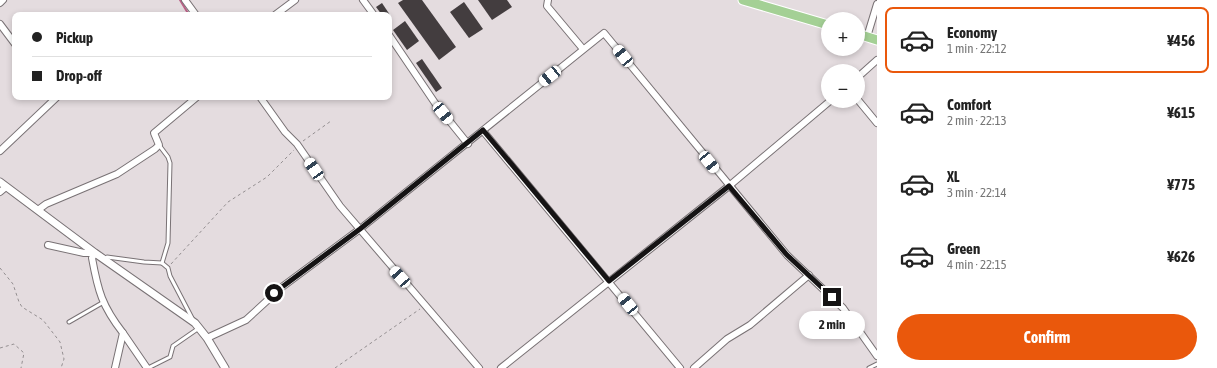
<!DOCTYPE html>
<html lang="en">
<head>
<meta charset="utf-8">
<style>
  :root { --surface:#fff; --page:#f6f6f6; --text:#222; --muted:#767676; --line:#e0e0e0; --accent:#ea580c }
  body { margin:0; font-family:"Asap Condensed",sans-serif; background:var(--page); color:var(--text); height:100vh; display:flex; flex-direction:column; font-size:15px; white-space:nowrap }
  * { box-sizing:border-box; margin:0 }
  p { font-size:13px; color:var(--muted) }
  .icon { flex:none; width:22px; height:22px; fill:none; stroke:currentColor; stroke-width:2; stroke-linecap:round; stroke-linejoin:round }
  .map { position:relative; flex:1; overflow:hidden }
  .drawer { display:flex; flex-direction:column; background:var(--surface); width:340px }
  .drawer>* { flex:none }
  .guide { position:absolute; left:12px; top:12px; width:380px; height:88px; border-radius:8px; box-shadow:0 2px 6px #0003; display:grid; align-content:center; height:88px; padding:0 20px; background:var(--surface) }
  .buttons { position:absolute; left:821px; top:12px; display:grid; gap:8px }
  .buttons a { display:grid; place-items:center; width:44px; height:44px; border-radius:50%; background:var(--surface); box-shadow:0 2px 6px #0003; font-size:20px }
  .end { position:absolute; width:18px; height:18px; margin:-9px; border:5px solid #151314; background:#fff; box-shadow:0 0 0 2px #fff }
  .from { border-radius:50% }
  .bubble { position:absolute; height:28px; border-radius:14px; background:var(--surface); box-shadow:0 2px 6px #0003; font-size:13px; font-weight:700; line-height:28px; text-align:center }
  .car { position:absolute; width:12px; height:24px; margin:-12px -6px; border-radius:5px; box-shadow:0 0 3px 1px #0007; background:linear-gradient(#fff 24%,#345 0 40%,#fff 0 76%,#345 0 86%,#fff 0) }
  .guide b { display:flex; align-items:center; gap:14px; height:38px; font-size:15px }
  .guide b+b { border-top:1px solid var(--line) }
  .guide i { width:10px; height:10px; background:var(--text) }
  ul { padding:7px 0 0; list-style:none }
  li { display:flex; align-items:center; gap:12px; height:66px; margin:0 8px 6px; padding:0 12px; border:2px solid transparent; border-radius:8px }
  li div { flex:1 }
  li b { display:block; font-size:15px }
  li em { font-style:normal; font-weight:700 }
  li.current { border-color:var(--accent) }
  li>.icon { width:36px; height:36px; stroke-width:1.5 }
  .primary-button { display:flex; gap:8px; margin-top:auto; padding:8px 20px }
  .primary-button a { flex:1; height:46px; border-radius:24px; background:var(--accent); color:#fff; font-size:16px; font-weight:700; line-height:46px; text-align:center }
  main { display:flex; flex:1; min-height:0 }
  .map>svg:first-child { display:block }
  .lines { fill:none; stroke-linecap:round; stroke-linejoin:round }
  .stream { stroke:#bb6188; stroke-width:2 }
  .building { fill:#433d3f }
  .service-casing { stroke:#797275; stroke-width:5 }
  .minor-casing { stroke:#797275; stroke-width:8 }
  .tertiary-casing { stroke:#797275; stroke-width:9 }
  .primary-casing { stroke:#fff; stroke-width:11 }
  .path { stroke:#948f91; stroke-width:1; stroke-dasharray:3 3; stroke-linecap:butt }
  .service { stroke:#fff; stroke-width:3 }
  .minor { stroke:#fff; stroke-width:6 }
  .tertiary { stroke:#fff; stroke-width:7 }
  .primary { stroke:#a4d095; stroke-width:9 }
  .route { stroke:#151314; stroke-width:5 }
</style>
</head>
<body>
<main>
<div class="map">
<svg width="877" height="368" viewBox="0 0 877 368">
  <rect width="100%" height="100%" fill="#e4dcdf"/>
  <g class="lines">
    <path class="stream" d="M180 0 189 15"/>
  </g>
  <g class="building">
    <path d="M403 0H422L456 47 439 60 398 3Z"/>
    <path d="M478 0H507L512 7 492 20Z"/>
    <path d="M464 2 483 29 469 38 450 12Z"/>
    <path d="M382 3 390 15H382L376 7Z"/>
    <path d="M405 21 419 41 407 50 393 30Z"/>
    <path d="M422 59 442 88 436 92 416 63Z"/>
  </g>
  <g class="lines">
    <g class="service-casing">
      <g id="service">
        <path d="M159 145 168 157 170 163 168 243 162 263 168 268 170 276 193 320"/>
        <path d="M104 259 107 257 144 262 162 263"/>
        <path d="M69 322 102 303"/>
        <path d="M148 368 170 357 173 346 199 328"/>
        <path d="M869 368 877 364"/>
      </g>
    </g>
    <g class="minor-casing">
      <g id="minor">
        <path d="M185 0 196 15"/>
        <path d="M363 0 374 15"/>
        <path d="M548 0 547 6 583 49"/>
        <path d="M0 3 3 0"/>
        <path d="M275 15 295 0"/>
        <path d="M0 24 15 44"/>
        <path d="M389 35 435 103 468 144"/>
        <path d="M867 37 877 4"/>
        <path d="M858 77 877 60"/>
        <path d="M260 97 285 132 297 144 340 206 479 368"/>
        <path d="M858 100 877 123"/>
        <path d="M483 131 680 368"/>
        <path d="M0 151 57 97"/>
        <path d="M0 192 6 187"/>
        <path d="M38 210 46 204 117 174 155 149 159 145 154 133 197 97"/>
        <path d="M48 245 84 253H95L92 258C98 291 102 306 123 333L115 368"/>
        <path d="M123 333 147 368"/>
        <path d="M207 338 246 320 282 287 360 229 604 33 787 255 843 308 877 356"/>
        <path d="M501 368 729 186 830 101"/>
        <path d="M694 368 727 339 750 325 809 275"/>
      </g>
    </g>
    <g class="tertiary-casing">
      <path id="tertiary" d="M0 182 95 253 195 323 207 338 225 368"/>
    </g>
    <g class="primary-casing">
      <g id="primary">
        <path d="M743 0 828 25"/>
        <path d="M858 34 877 40"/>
      </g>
    </g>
    <g class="path">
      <path d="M303 141 331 121"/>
      <path d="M171 264 228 202 267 177 294 150"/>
      <path d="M0 268 13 284 19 302 22 307 43 320 60 342 64 359 61 368"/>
      <path d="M0 348 14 344 24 353 21 368"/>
      <path d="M335 368 420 309"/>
    </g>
    <use href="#service" class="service"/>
    <use href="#minor" class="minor"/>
    <use href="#tertiary" class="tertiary"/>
    <use href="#primary" class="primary"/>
  </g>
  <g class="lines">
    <path class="route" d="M274 293 360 229 483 130 609 281 729 186 787 255 832 297"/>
  </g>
</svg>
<div class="buttons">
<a>+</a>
<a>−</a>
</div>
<i class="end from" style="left:274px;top:293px"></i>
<i class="end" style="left:832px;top:297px"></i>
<div class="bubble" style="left:799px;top:311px;width:66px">2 min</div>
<i class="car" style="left:623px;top:56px;rotate:321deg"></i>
<i class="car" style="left:550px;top:76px;rotate:231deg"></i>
<i class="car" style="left:443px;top:113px;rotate:141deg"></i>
<i class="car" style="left:709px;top:162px;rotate:141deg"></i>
<i class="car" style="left:314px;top:169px;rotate:326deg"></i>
<i class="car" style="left:400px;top:277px;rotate:318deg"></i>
<i class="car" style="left:628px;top:304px;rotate:321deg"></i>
<div class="guide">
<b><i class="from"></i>Pickup</b>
<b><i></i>Drop-off</b>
</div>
</div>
<section class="drawer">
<ul>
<li class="current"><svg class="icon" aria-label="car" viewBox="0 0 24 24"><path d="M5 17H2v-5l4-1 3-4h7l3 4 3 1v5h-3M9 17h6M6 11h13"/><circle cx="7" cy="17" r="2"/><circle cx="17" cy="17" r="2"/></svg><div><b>Economy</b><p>1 min · 22:12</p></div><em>¥456</em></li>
<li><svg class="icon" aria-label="car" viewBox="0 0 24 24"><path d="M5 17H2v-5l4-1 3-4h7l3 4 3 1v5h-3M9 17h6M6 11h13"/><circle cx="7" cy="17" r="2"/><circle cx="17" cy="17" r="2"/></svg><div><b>Comfort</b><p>2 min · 22:13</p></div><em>¥615</em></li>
<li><svg class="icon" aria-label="car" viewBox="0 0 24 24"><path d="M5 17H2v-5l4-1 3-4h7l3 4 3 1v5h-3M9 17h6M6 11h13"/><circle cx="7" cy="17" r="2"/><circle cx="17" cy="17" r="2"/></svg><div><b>XL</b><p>3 min · 22:14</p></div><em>¥775</em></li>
<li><svg class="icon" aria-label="car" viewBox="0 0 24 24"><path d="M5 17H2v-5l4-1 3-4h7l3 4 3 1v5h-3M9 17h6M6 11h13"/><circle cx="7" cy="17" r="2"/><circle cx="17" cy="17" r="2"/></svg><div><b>Green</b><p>4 min · 22:15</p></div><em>¥626</em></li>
</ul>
<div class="primary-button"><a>Confirm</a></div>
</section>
</main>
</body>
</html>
